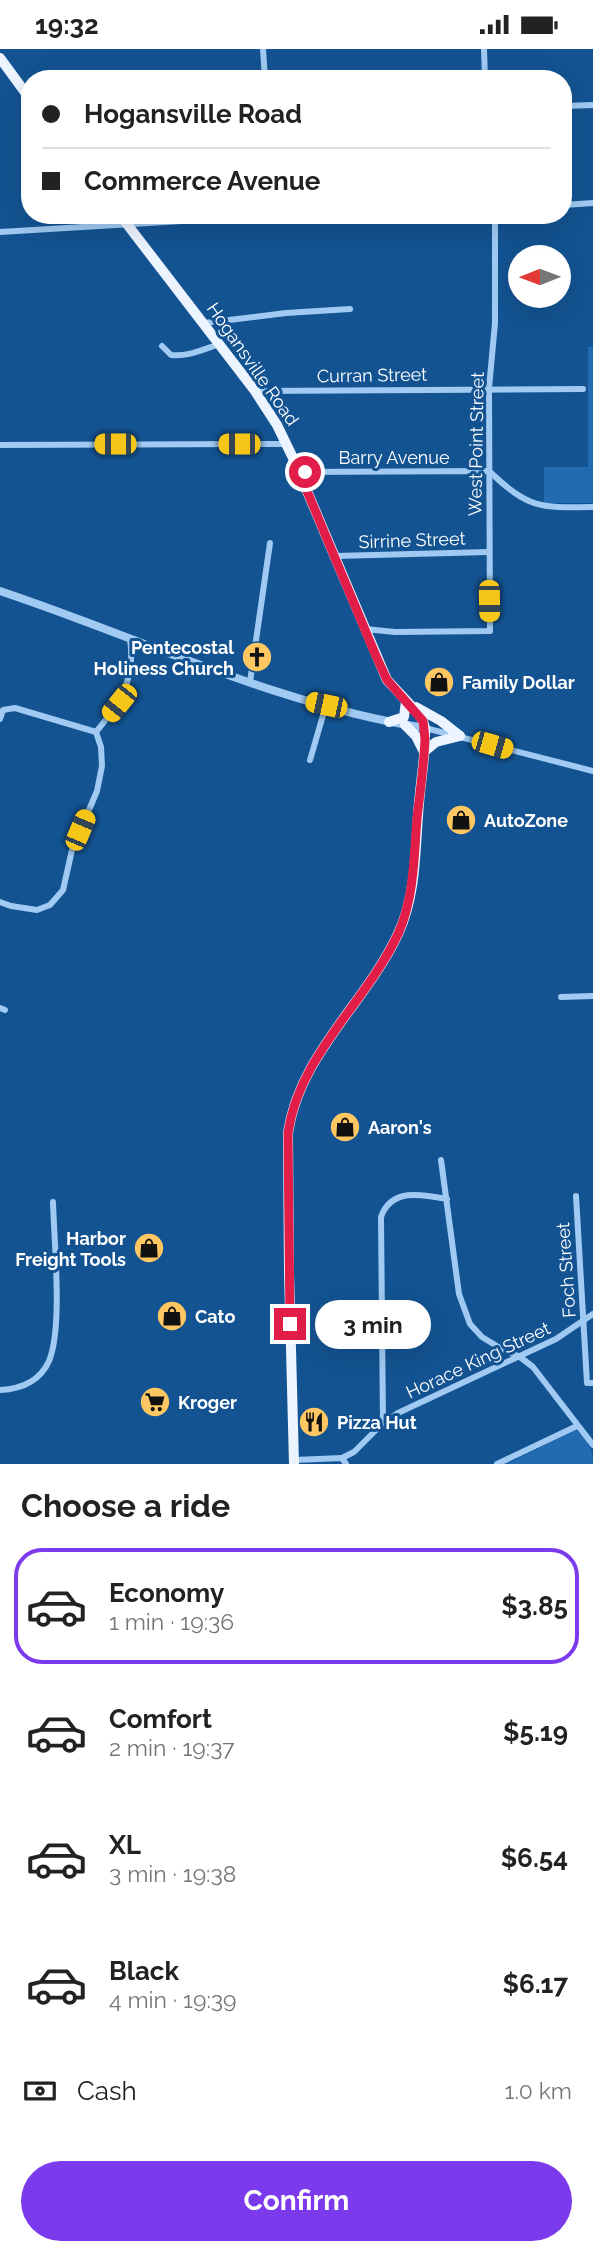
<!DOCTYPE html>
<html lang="en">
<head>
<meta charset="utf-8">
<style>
  :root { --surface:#fff; --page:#f6f6f6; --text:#222; --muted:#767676; --line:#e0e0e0; --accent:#7c3aed }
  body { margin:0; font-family:Raleway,sans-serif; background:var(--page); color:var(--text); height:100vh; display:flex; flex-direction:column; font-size:26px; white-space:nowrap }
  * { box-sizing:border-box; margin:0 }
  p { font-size:23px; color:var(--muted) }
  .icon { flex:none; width:38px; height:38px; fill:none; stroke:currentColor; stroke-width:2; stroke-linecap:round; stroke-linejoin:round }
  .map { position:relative; height:1415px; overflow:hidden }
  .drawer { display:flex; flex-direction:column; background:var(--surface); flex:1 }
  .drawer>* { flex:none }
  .banner { position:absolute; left:21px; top:21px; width:551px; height:154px; border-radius:28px; box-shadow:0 7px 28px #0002; display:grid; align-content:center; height:154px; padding:0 21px; background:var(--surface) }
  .needle { width:46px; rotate:269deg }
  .fabs { position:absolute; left:508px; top:196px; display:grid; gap:14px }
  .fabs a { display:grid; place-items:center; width:63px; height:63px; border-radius:50%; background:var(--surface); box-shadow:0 7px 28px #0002; font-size:35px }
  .end { position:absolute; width:32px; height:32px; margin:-16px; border:9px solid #e11d48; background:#fff; box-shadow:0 0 0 4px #fff }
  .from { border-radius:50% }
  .bubble { position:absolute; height:49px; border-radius:24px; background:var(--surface); box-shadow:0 7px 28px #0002; font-size:23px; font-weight:700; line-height:49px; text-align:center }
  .car { position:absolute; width:21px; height:42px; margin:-21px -10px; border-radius:9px; box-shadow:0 0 5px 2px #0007; background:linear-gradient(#f5c518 24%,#345 0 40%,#f5c518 0 76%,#345 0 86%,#f5c518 0) }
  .banner b { display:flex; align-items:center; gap:24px; height:66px; font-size:26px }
  .banner b+b { border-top:2px solid var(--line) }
  .banner i { width:18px; height:18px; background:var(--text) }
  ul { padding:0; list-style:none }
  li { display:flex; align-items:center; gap:21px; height:116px; margin:0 14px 10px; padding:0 7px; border:4px solid transparent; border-radius:28px }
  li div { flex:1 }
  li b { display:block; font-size:26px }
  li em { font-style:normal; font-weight:700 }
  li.current { border-color:var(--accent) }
  li>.icon { width:63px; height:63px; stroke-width:1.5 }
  h2 { padding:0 21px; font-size:32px; line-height:84px }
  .pay { display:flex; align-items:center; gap:18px; height:77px; padding:0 21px; font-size:26px }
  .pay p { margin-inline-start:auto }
  .button { display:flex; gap:14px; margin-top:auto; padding:14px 21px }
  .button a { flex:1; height:80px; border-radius:42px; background:var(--accent); color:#fff; font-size:28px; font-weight:700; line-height:80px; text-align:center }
  .status { display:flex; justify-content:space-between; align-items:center; height:49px; padding:0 35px; background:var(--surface); direction:ltr }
  .status svg { height:19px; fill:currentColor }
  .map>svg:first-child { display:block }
  .green { fill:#226bb0 }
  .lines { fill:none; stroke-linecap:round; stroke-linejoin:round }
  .minor { stroke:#a0caf2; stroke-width:6 }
  .tertiary { stroke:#a0caf2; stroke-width:8 }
  .primary { stroke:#ebf4ff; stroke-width:10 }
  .route { stroke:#e11d48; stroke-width:9 }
  .labels { text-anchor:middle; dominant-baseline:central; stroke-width:6; stroke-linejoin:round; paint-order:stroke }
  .street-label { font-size:18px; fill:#fff; stroke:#135392 }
  .poi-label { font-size:18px; font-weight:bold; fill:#fff; stroke:#135392; text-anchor:start }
</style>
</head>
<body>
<div class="status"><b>19:32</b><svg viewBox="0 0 49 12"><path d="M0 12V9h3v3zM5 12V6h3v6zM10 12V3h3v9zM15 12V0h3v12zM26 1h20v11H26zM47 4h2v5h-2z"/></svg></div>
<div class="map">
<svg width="593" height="1415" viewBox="0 0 593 1415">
  <rect width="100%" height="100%" fill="#135392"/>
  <g class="green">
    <path d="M588 298H593V454H544V418H588Z"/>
    <path d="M576 1381C588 1389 593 1401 593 1415H506Z"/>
  </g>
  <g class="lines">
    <g class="minor">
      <path d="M263 0 265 30"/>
      <path d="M484 0 485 30"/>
      <path d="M564 57 593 56"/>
      <path d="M564 156 593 154"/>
      <path d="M0 183 282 166"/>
      <path d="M204 274 286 264 350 260"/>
      <path d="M162 297 171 306C188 308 204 300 220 295"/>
      <path d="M255 342 583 340"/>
      <path d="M0 396 287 395"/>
      <path d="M299 423 489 422C529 460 540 459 593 458"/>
      <path d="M335 507 489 503"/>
      <path d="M365 580 395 583 490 582 489 339 495 274V166"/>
      <path d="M250 633 270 494"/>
      <path d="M0 670 3 661 15 659 96 683"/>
      <path d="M425 679 593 722"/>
      <path d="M310 711 326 656"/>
      <path d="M0 853 11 857 37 861 50 856 63 841 72 801 97 742 102 717 101 698 96 683C120 654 136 630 130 590"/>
      <path d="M561 948 593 947"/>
      <path d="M0 959 5 961"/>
      <path d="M441 1111 459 1245 470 1275 482 1288 500 1299 520 1308 533 1318 593 1396"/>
      <path d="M576 1147 587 1334H593"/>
      <path d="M0 1341C21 1340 40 1332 49 1312 63 1278 54 1193 53 1153"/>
      <path d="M383 1374 381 1168C391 1139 421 1145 447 1150"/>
      <path d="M342 1409 354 1403 383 1374 398 1364 556 1290 593 1265"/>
      <path d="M294 1411 342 1409 346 1415"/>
      <path d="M497 1415 577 1377"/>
    </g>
    <path class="tertiary" d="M0 542C141 589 277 656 425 679"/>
    <g class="primary">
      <path d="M0 9 30 50"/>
      <path d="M120 166 255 342 277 376 293 409 387 631 417 663 423 672 425 679C426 704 421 729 419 754 415 797 417 845 398 885 366 954 299 1006 288 1084L289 1223 294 1415"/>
      <path d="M416 658 441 672 460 687"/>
      <path d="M389 673 404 668 406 652"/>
      <path d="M405 676 416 687 424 703"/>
      <path d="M424 703 436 693 460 687"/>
    </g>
  </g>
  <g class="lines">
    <path class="route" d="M290 1275 288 1084C299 1006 366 954 398 885 414 850 414 807 417 769 420 743 424 716 425 690L423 672 387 631 376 607 299 423H305"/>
  </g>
  <defs>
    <g id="church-disc" transform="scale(1.575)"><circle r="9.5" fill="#ffc761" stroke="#135392"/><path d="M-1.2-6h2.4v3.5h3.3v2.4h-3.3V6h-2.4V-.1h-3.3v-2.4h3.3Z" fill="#111"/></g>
    <g id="shop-disc" transform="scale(1.575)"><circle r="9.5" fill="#ffc761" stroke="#135392"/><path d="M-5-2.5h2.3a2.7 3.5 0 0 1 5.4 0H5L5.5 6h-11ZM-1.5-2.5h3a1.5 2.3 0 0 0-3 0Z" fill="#111"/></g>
    <g id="supermarket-disc" transform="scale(1.575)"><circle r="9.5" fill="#ffc761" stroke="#135392"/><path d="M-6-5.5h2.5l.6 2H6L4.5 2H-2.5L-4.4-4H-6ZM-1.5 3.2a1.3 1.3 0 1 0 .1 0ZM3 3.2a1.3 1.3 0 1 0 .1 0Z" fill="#111"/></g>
    <g id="restaurant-disc" transform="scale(1.575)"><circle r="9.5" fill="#ffc761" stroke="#135392"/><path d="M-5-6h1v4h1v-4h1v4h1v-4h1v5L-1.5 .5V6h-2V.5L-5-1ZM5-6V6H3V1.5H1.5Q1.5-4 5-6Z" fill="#111"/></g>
  </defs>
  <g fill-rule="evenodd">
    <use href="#church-disc" x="257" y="608"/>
    <use href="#shop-disc" x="439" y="633"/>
    <use href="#shop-disc" x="461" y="771"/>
    <use href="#shop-disc" x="345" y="1078"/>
    <use href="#shop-disc" x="149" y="1199"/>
    <use href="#shop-disc" x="172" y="1267"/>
    <use href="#supermarket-disc" x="155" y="1353"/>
    <use href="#restaurant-disc" x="314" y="1373"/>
  </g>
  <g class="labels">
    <g class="street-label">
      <text transform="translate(253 315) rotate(55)">Hogansville Road</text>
      <text transform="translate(372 326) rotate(-1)">Curran Street</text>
      <text transform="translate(476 395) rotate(-89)">West Point Street</text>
      <text x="394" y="408">Barry Avenue</text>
      <text transform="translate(412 491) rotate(-2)">Sirrine Street</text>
      <text transform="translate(566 1221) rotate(-94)">Foch Street</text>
      <text transform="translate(478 1311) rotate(-25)">Horace King Street</text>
    </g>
    <g class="poi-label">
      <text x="234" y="598" text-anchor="end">Pentecostal<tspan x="234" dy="21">Holiness Church</tspan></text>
      <text x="462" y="633">Family Dollar</text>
      <text x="484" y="771">AutoZone</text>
      <text x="368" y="1078">Aaron's</text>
      <text x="126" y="1189" text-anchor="end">Harbor<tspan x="126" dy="21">Freight Tools</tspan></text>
      <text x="195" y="1267">Cato</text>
      <text x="178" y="1353">Kroger</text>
      <text x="337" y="1373">Pizza Hut</text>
    </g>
  </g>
</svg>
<div class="fabs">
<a><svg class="needle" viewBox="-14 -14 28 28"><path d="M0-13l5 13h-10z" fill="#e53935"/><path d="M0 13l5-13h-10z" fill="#767676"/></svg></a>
</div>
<i class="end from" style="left:305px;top:423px"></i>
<i class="end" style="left:290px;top:1275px"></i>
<div class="bubble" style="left:315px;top:1251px;width:116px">3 min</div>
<i class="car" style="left:115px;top:395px;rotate:270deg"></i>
<i class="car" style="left:239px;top:395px;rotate:270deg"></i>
<i class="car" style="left:489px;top:552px;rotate:179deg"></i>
<i class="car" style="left:119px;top:654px;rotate:219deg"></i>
<i class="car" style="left:326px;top:656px;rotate:282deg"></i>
<i class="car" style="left:492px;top:696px;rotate:106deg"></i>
<i class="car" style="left:80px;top:781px;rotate:23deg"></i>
<div class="banner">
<b><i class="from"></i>Hogansville Road</b>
<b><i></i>Commerce Avenue</b>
</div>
</div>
<section class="drawer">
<h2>Choose a ride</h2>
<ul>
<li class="current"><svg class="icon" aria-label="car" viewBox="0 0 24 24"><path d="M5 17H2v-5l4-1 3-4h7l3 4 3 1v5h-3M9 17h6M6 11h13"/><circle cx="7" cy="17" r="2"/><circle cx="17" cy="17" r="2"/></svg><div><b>Economy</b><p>1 min · 19:36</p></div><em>$3.85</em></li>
<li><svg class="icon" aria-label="car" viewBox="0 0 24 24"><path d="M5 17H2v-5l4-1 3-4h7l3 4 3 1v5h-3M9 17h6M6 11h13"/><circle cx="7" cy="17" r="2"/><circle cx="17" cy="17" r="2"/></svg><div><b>Comfort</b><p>2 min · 19:37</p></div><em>$5.19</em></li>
<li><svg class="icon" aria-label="car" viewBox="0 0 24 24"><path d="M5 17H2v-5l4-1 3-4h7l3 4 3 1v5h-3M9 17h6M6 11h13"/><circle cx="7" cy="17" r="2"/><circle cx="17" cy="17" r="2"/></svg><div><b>XL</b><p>3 min · 19:38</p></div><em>$6.54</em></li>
<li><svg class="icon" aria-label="car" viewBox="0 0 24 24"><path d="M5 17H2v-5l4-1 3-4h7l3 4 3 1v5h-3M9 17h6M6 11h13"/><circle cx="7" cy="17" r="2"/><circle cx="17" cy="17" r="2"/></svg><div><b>Black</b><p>4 min · 19:39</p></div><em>$6.17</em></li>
</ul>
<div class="pay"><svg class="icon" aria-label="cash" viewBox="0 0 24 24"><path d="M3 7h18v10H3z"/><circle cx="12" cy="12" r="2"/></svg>Cash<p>1.0 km</p></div>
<div class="button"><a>Confirm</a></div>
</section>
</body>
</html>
